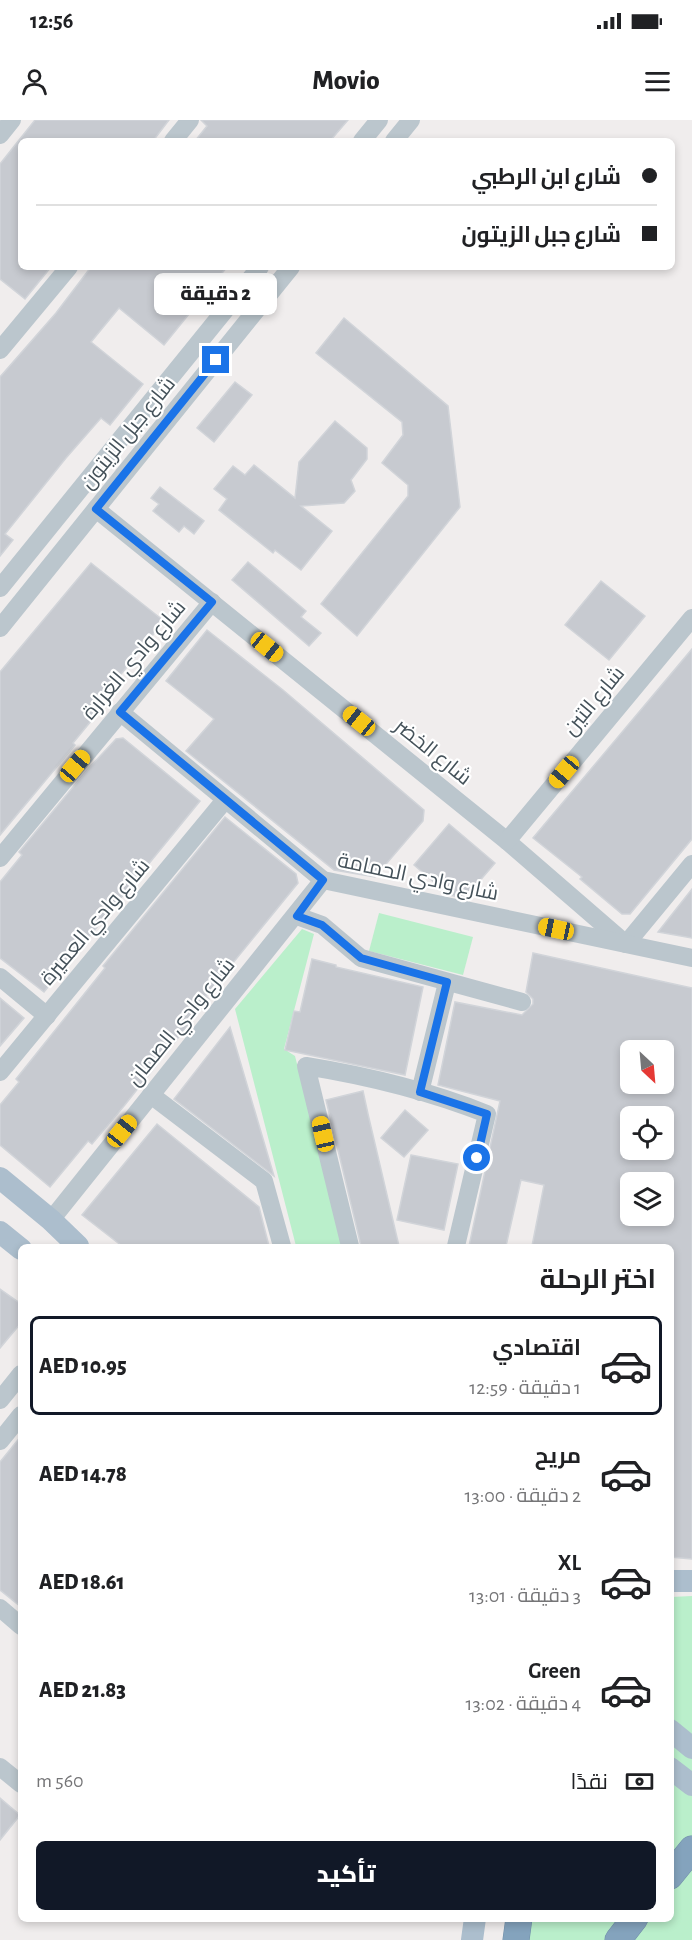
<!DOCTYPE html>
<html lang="ar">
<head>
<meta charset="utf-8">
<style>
  :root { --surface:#fff; --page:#f2f2f2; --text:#202124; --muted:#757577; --line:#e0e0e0; --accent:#111827 }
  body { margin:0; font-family:"Alegreya Sans",Cairo,sans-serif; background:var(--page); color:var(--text); direction:rtl; height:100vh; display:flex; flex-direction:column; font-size:22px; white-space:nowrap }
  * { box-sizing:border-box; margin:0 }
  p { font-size:20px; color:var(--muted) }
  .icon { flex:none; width:33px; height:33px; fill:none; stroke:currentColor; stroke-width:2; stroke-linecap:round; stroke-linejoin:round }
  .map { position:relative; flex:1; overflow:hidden; direction:ltr }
  .sheet { position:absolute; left:18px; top:1124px; width:656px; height:678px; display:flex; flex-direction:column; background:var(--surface); border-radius:9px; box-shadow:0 3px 9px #0003; direction:rtl }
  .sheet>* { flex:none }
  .guide { position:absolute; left:18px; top:18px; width:657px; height:132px; border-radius:9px; box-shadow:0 3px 9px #0003; direction:rtl; display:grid; align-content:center; height:132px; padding:0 18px; background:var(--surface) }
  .needle { width:39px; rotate:154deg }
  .controls { position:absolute; left:620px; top:920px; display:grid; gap:12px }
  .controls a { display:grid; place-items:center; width:54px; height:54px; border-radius:9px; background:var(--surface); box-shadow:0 3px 9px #0003; font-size:30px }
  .end { position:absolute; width:27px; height:27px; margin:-14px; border:8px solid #1a73e8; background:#fff; box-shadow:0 0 0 3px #fff }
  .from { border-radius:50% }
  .bubble { position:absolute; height:42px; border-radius:9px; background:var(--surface); box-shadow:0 3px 9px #0003; font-size:20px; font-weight:800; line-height:42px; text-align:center; direction:rtl }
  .car { position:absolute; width:18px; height:36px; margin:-18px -9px; border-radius:8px; box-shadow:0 0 4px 2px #0007; background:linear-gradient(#f5c518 24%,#345 0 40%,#f5c518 0 76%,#345 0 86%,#f5c518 0) }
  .guide b { display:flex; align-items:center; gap:21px; height:57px; font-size:22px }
  .guide b+b { border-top:2px solid var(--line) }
  .guide i { width:15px; height:15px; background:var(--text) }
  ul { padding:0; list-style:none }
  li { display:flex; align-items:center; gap:18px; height:99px; margin:0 12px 9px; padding:0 6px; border:3px solid transparent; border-radius:9px }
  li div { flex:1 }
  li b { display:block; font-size:22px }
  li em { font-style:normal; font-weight:800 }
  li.current { border-color:var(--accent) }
  li>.icon { width:54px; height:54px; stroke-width:1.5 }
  h2 { padding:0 18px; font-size:27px; line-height:72px }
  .pay { display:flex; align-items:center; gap:15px; height:66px; padding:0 18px; font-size:22px }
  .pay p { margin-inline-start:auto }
  .action { display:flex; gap:12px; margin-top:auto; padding:12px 18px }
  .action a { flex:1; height:69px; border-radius:9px; background:var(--accent); color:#fff; font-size:24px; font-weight:800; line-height:69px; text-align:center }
  .status { display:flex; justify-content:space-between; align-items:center; height:42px; padding:0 30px; background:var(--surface); direction:ltr }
  .status svg { height:16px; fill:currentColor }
  header { display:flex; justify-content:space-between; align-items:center; height:78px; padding:0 18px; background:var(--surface); font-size:27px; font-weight:800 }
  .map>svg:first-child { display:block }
  .green { fill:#baefcb }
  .building { fill:#c7cad0; stroke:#d1d4d9; stroke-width:1.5; fill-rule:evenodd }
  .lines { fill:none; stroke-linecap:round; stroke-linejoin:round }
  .highway-casing { stroke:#6f8ea8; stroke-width:27 }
  .minor { stroke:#bbc6cd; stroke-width:18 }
  .major { stroke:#acbecd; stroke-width:22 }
  .highway { stroke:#84a3bd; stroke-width:26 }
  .route { stroke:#1a73e8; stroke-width:8 }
  .labels { text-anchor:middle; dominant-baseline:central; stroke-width:4.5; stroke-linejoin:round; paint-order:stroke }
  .street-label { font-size:21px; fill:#45525a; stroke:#fff }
</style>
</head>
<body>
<div class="status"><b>12:56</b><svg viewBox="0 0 49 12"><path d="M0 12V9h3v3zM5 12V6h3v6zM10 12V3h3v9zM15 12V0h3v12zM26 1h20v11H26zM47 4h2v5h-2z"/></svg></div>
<header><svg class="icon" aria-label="menu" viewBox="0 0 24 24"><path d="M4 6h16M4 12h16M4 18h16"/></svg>Movio<svg class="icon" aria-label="person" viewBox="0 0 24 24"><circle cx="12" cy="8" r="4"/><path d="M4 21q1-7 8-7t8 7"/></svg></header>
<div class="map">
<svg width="692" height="1820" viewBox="0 0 692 1820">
  <rect width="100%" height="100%" fill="#f0eded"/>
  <g class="green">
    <path d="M379 793 473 817 463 855 369 831Z"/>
    <path d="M302 809 314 814 284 929 295 936 343 1126H296L235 889Z"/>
    <path d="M692 1476V1820H526L531 1799 670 1798 671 1477Z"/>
  </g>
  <g class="building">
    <path d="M35 0H169L153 21H21V147H51L25 179 0 159V44Z"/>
    <path d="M201 0H348L330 21H195L207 6Z"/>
    <path d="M91 147H227L164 225 119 188 91 222 143 264 110 305 101 298 66 338 5 414 13 420 0 436V257L56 193Z"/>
    <path d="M344 198 448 286 460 387 357 516 321 484 408 376V365L382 343 403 315 402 302 316 233Z"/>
    <path d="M235 262 252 275 214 322 197 308Z"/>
    <path d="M335 301 367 328V339L351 360 355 371 344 383 301 386 332 411 301 450 275 430 273 433 219 390 227 379 214 369 233 346 245 355 254 345 295 378 299 342Z"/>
    <path d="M160 367 204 401 194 414 184 406 179 412 153 391 159 384 151 378Z"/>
    <path d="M248 442 306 491 301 497 321 513 309 526 232 460Z"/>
    <path d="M91 443 164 501 100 580 105 584 73 623 75 625 0 715V552Z"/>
    <path d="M601 461 645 496 609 540 565 505Z"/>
    <path d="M207 510 283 570 424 690 423 701 375 757 334 750 186 631 214 599 166 561Z"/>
    <path d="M692 529V719L630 794H622L580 759 582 757 533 718Z"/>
    <path d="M123 618 200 681 44 872 0 838V762L22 735 19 732 88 649 116 619Z"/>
    <path d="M225 697 296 754 298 763 206 876 209 879 124 986 92 1024 88 1021 50 1067 0 1025V985L19 962 16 959 105 848 103 846Z"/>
    <path d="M449 704 495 743 465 778 449 775 414 745Z"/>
    <path d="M692 769V818L658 812Z"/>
    <path d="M533 833 692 868V1439L670 1437V1126H532L544 1065 521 1060 506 1126H469L500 981 438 965 455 882 522 895 533 884V879L526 872ZM630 930H663V963H630ZM630 996H663V1029H630ZM630 1062H663V1095H630Z"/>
    <path d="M312 839 336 845V847L423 867 405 955 285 930 294 891 300 892Z"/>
    <path d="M0 878 24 898 0 926Z"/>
    <path d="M230 907 274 1056 174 979Z"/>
    <path d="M363 971 368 994 399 1126H361L326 980Z"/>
    <path d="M405 990 428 1010 404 1037 381 1018Z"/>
    <path d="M157 1004 259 1087 269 1126H122L82 1095Z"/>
    <path d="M411 1035 458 1044 444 1110 397 1100Z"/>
    <path d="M0 1169 21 1184V1203L0 1228Z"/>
    <path d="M21 1316V1487L0 1470V1342Z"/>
    <path d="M0 1678 20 1695 0 1720Z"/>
  </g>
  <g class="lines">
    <g class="highway-casing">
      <g id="highway">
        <path d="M670 1756 692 1729"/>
        <path d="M516 1820 519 1798"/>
        <path d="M618 1820 635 1798"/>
      </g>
    </g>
    <g class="minor">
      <path d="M0 15 12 0"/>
      <path d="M173 21 190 0"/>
      <path d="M362 21 379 0"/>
      <path d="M394 21 411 0"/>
      <path d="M0 230 69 147"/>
      <path d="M96 389 507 721 626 824 692 744"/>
      <path d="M0 468 260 147"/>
      <path d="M0 508 291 147"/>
      <path d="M120 592 323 760 692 838"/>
      <path d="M507 721 692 498"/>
      <path d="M0 738 212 482"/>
      <path d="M297 796 322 805 361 838 522 882"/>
      <path d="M0 857 47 896"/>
      <path d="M0 952 225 680"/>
      <path d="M420 972 447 863"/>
      <path d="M151 975 264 1061 282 1126"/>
      <path d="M51 1100 323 760"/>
      <path d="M350 1126 306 946C368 956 429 971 487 994L456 1126"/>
      <path d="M0 1280 21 1254"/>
      <path d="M0 1321 21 1295"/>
      <path d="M0 1488 21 1506"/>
      <path d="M0 1647 21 1664"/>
    </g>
    <g class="major">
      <path d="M0 1058 51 1100 78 1126"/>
      <path d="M0 1112 21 1129"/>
      <path d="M670 1461H692"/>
      <path d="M670 1610 692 1628"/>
      <path d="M670 1648 692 1665"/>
      <path d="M472 1820 475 1798"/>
    </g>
    <use href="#highway" class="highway"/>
  </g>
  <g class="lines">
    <path class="route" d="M216 240 96 389 212 482 120 592 323 760 297 796 322 805 361 838 447 862 420 972 487 994 477 1038"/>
  </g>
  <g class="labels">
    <g class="street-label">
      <text transform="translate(128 313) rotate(-51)">شارع جبل الزيتون</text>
      <text transform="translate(134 540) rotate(-50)">شارع وادي الغرارة</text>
      <text transform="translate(594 581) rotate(-50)">شارع التين</text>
      <text transform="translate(433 632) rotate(39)">شارع الخضر</text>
      <text transform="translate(418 757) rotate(12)">شارع وادي الحمامة</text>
      <text transform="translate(95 802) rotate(-50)">شارع وادي العميرة</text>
      <text transform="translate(181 902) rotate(-51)">شارع وادي الصمان</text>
    </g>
  </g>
</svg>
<div class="controls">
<a><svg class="needle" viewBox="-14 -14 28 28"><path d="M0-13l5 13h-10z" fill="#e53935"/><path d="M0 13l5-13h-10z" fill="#757577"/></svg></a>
<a><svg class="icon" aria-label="locate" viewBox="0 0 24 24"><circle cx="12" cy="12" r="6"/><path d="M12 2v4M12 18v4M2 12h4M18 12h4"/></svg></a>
<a><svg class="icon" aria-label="layers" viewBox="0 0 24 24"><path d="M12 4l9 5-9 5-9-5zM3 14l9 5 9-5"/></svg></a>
</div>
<i class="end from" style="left:477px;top:1038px"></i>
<i class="end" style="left:216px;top:240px"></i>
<div class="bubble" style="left:154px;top:153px;width:123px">2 دقيقة</div>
<i class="car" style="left:267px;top:527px;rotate:129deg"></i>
<i class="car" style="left:359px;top:601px;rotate:309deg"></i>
<i class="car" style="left:75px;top:646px;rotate:40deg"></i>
<i class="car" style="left:564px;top:652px;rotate:220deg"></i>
<i class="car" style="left:556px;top:809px;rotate:282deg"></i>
<i class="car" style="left:122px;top:1011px;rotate:39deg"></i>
<i class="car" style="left:323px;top:1014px;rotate:347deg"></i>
<div class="guide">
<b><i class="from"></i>شارع ابن الرطبي</b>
<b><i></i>شارع جبل الزيتون</b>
</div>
<section class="sheet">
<h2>اختر الرحلة</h2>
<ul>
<li class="current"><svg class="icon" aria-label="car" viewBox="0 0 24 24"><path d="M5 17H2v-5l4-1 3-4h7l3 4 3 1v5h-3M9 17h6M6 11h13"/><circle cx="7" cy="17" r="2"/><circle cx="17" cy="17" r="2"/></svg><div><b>اقتصادي</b><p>1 دقيقة · 12:59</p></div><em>AED 10.95</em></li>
<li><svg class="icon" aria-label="car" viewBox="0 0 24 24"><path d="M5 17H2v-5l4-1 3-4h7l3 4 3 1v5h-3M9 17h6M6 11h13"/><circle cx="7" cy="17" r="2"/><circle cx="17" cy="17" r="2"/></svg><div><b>مريح</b><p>2 دقيقة · 13:00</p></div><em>AED 14.78</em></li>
<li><svg class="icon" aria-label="car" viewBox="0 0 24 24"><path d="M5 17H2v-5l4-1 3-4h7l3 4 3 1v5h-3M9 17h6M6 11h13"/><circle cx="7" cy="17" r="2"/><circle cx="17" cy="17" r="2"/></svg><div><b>XL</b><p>3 دقيقة · 13:01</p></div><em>AED 18.61</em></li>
<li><svg class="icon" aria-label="car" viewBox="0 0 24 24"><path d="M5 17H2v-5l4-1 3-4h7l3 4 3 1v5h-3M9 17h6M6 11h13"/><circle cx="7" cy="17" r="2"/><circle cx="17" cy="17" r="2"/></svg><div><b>Green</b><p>4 دقيقة · 13:02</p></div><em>AED 21.83</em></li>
</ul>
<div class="pay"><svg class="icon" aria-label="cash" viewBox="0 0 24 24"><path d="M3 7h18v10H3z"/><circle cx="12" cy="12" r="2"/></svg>نقدًا<p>560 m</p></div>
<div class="action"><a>تأكيد</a></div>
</section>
</div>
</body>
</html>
